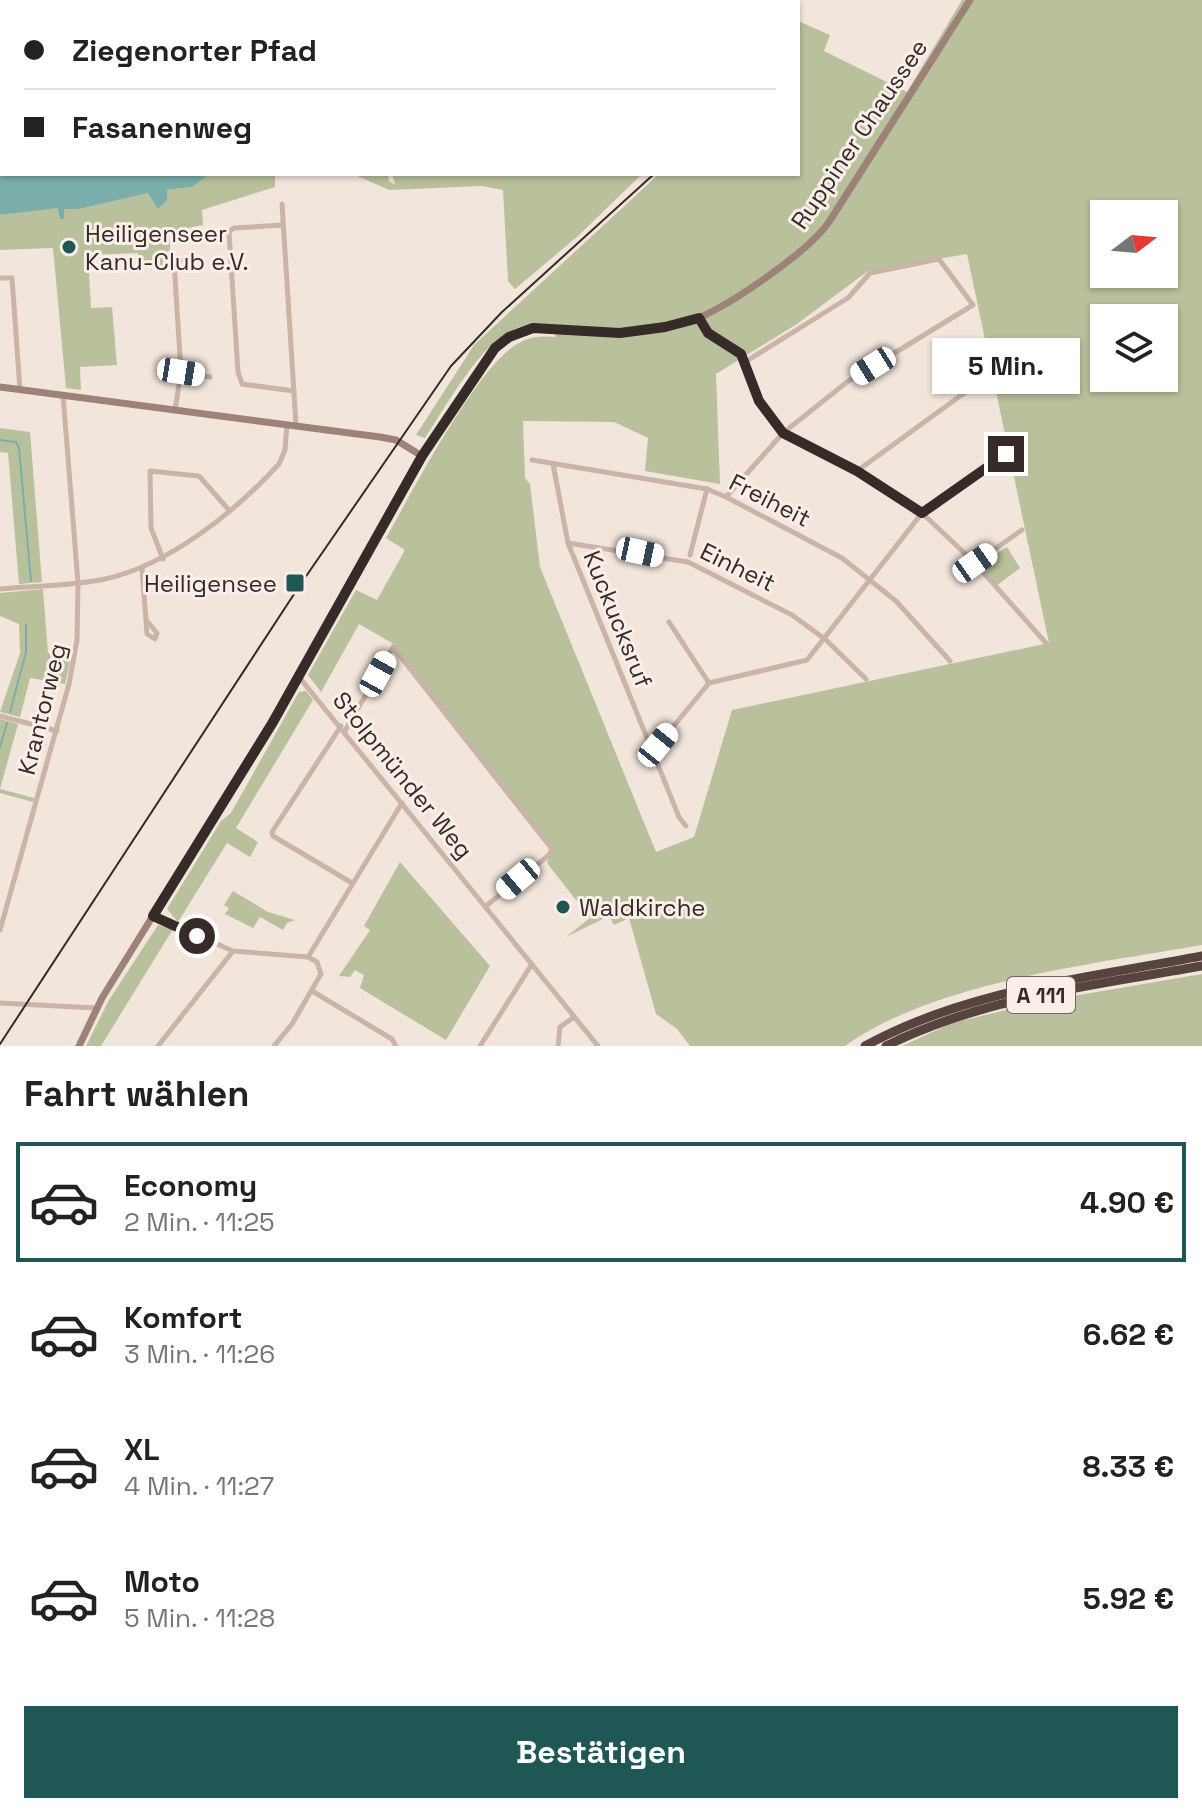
<!DOCTYPE html>
<html lang="de">
<head>
<meta charset="utf-8">
<style>
  :root { --surface:#fff; --page:#f6f6f6; --text:#222; --muted:#767676; --line:#e0e0e0; --accent:#1e5754 }
  body { margin:0; font-family:"Space Grotesk",sans-serif; background:var(--page); color:var(--text); height:100vh; display:flex; flex-direction:column; font-size:30px; white-space:nowrap }
  * { box-sizing:border-box; margin:0 }
  p { font-size:26px; color:var(--muted) }
  .icon { flex:none; width:44px; height:44px; fill:none; stroke:currentColor; stroke-width:2; stroke-linecap:round; stroke-linejoin:round }
  .map { position:relative; height:1046px; overflow:hidden }
  .drawer { display:flex; flex-direction:column; background:var(--surface); flex:1 }
  .drawer>* { flex:none }
  .guide { position:absolute; left:0px; top:0px; width:800px; height:176px; box-shadow:0 2px 6px #0004; display:grid; align-content:center; height:176px; padding:0 24px; background:var(--surface) }
  .needle { width:52px; rotate:74deg }
  .buttons { position:absolute; left:1090px; top:200px; display:grid; gap:16px }
  .buttons a { display:grid; place-items:center; width:88px; height:88px; border-radius:0px; background:var(--surface); box-shadow:0 2px 6px #0004; font-size:40px }
  .end { position:absolute; width:36px; height:36px; margin:-18px; border:10px solid #362b28; background:#fff; box-shadow:0 0 0 4px #fff }
  .from { border-radius:50% }
  .bubble { position:absolute; height:56px; border-radius:0px; background:var(--surface); box-shadow:0 2px 6px #0004; font-size:26px; font-weight:700; line-height:56px; text-align:center }
  .car { position:absolute; width:24px; height:48px; margin:-24px -12px; border-radius:10px; box-shadow:0 0 6px 2px #0007; background:linear-gradient(#fff 24%,#345 0 40%,#fff 0 76%,#345 0 86%,#fff 0) }
  .guide b { display:flex; align-items:center; gap:28px; height:76px; font-size:30px }
  .guide b+b { border-top:2px solid var(--line) }
  .guide i { width:20px; height:20px; background:var(--text) }
  ul { padding:0; list-style:none }
  li { display:flex; align-items:center; gap:24px; height:120px; margin:0 16px 12px; padding:0 8px; border:4px solid transparent; border-radius:0px }
  li div { flex:1 }
  li b { display:block; font-size:30px }
  li em { font-style:normal; font-weight:700 }
  li.active { border-color:var(--accent) }
  li>.icon { width:72px; height:72px; stroke-width:1.5 }
  h2 { padding:0 24px; font-size:36px; line-height:96px }
  .cta { display:flex; gap:16px; margin-top:auto; padding:16px 24px }
  .cta a { flex:1; height:92px; border-radius:0px; background:var(--accent); color:#fff; font-size:32px; font-weight:700; line-height:92px; text-align:center }
  .map>svg:first-child { display:block }
  .green { fill:#b9c09c; fill-rule:evenodd }
  .water { fill:#7baeaa }
  .lines { fill:none; stroke-linecap:round; stroke-linejoin:round }
  .stream { stroke:#7baeaa; stroke-width:2 }
  .street { stroke:#cab3a8; stroke-width:5 }
  .secondary { stroke:#9d8279; stroke-width:7 }
  .highway { stroke:#57443f; stroke-width:9 }
  .tram { stroke:#362b28; stroke-width:2 }
  .route { stroke:#362b28; stroke-width:10 }
  .poi-dot { fill:#1e5754; stroke:#f9efe8; stroke-width:3 }
  .labels { text-anchor:middle; dominant-baseline:central; stroke-width:6; stroke-linejoin:round; paint-order:stroke }
  .shield { fill:#f9efe8; stroke:#706662; stroke-width:2 }
  .shield-label { font-size:22px; font-weight:bold; fill:#362b28 }
  .street-label { font-size:24px; fill:#362b28; stroke:#f9efe8 }
  .poi-label { font-size:24px; fill:#362b28; stroke:#f9efe8; text-anchor:start }
</style>
</head>
<body>
<div class="map">
<svg width="1202" height="1046" viewBox="0 0 1202 1046">
  <rect width="100%" height="100%" fill="#f2e5dc"/>
  <g class="green">
    <path d="M0 0H767L2 2V48Z"/>
    <path d="M962 0H1202V945C1094 964 934 982 845 1046H690L677 1029 656 1014 629 918 614 925 609 916 566 937 590 918 547 863 552 848 392 643 359 624 321 692 308 675 356 590 377 600 405 550 386 538C411 494 478 364 519 343 530 336 543 336 555 337L557 325C539 324 524 323 507 333 477 350 445 408 425 438L416 435 474 345 659 174H798V21L830 35 824 51 907 92ZM1104 214H1164V274H1104ZM967 254 1049 643 732 710 694 837 656 852 540 567 530 484 525 478 523 421 614 422 648 438 645 471 720 484 716 374 797 324 868 271ZM1104 318H1164V378H1104Z"/>
    <path d="M210 174H275V187L202 210 203 225 169 232 171 265 140 267 138 253 88 255 91 308 112 307 117 365 80 367 81 390 66 388 53 248 0 250V215L149 193 167 200V190L192 187Z"/>
    <path d="M353 174H388L389 181 395 185 392 174H642L578 236 515 289 508 281 503 190 482 186 389 190Z"/>
    <path d="M0 428 30 432 42 582 19 584 8 453 0 452Z"/>
    <path d="M1007 547 1020 568 996 586 977 565Z"/>
    <path d="M43 589 48 653 71 657 65 684 30 678 20 717 0 712 20 653 19 624 0 616V593Z"/>
    <path d="M306 691 313 700 236 828 258 842 250 857 227 843 178 922 167 909 221 821 231 813 299 692Z"/>
    <path d="M0 719 18 724 0 789 34 798 33 802 0 793Z"/>
    <path d="M400 862 490 966 446 1040 360 988 364 975 355 970 350 977 339 976 370 930 364 926Z"/>
    <path d="M233 891 268 912 295 920 287 923 283 930 260 917 253 928 225 914 229 908 224 905Z"/>
    <path d="M158 925 173 929 101 1046H86L109 1000Z"/>
    <path d="M1202 974V1046H902L952 1023 1044 1001Z"/>
  </g>
  <path class="water" d="M0 2 2 174H210L192 187 167 190V200L158 209 148 193 78 209H64V219H60L58 208 0 215Z"/>
  <g class="lines">
    <g class="stream">
      <path d="M623 0 628 2"/>
      <path d="M580 2 584 0"/>
      <path d="M639 2 641 0"/>
      <path d="M0 440 16 442 19 448 31 581"/>
      <path d="M10 712 26 652V624"/>
      <path d="M0 747 7 723"/>
    </g>
    <g class="street">
      <path d="M282 204 296 425"/>
      <path d="M283 225 234 228 229 232 238 372 242 384 294 391"/>
      <path d="M0 278H12L20 390"/>
      <path d="M699 318 708 333 741 354 759 401 783 433 857 471 922 513 975 563 1046 643"/>
      <path d="M181 372 210 377"/>
      <path d="M175 410 181 372 174 262 198 259"/>
      <path d="M532 460 707 489 726 497 842 558 896 601 950 661"/>
      <path d="M553 464 568 543 679 817 686 826"/>
      <path d="M857 471 989 375"/>
      <path d="M726 497 783 433 847 382 973 305 939 259 870 273 848 298 745 362"/>
      <path d="M568 543 688 562 792 615 825 639 866 679"/>
      <path d="M690 555 707 489"/>
      <path d="M163 559 151 528 150 471 199 476 228 509"/>
      <path d="M975 563 1022 530"/>
      <path d="M142 569 147 634 155 639 157 633 147 621"/>
      <path d="M0 589C35 586 71 586 105 579 169 565 235 512 279 464L285 450 287 424"/>
      <path d="M669 622 709 683"/>
      <path d="M299 677 598 1046"/>
      <path d="M0 716 57 731"/>
      <path d="M341 726 272 832 273 836 352 883"/>
      <path d="M345 731 393 647 552 849 549 855 486 906"/>
      <path d="M651 748 658 745 709 683 807 660 922 513 1006 454"/>
      <path d="M153 916 233 951 308 957"/>
      <path d="M0 930 69 684 77 640 78 583 63 395"/>
      <path d="M308 957 402 803"/>
      <path d="M312 991 392 1039 396 1046"/>
      <path d="M0 1003 96 1008"/>
      <path d="M158 1046 233 951"/>
      <path d="M274 1046 292 1024 321 974 317 962 308 957"/>
      <path d="M480 1046 532 964"/>
      <path d="M558 1046 560 1027 574 1017"/>
    </g>
    <g class="secondary">
      <path d="M0 387 380 437 396 440 422 456"/>
      <path d="M79 1046 102 998 273 722 422 456 495 348C529 313 575 336 618 333 642 331 667 328 690 321 726 309 808 252 829 222L970 0"/>
    </g>
    <g class="highway">
      <path d="M865 1046C969 989 1088 978 1202 956"/>
      <path d="M886 1046C984 997 1096 985 1202 966"/>
    </g>
    <g class="tram">
      <path d="M775 2 776 0"/>
      <path d="M0 1044 300 585 451 366 502 312 654 174"/>
    </g>
  </g>
  <g class="lines">
    <path class="route" d="M197 936 153 916 273 722 422 456 495 348 509 337 533 328 620 333 665 327 699 318 708 333 741 354 759 401 783 433 857 471 922 513 1006 454"/>
  </g>
  <g class="poi-dot">
    <circle cx="69" cy="247" r="8"/>
    <rect x="285" y="573" width="20" height="20" rx="4"/>
    <circle cx="563" cy="907" r="8"/>
  </g>
  <g class="labels">
    <rect class="shield" x="1007" y="977" width="68" height="36" rx="6"/>
    <g class="shield-label">
      <text x="1041" y="995">A 111</text>
    </g>
    <g class="street-label">
      <text transform="translate(859 134) rotate(-56)">Ruppiner Chaussee</text>
      <text transform="translate(770 500) rotate(27)">Freiheit</text>
      <text transform="translate(738 567) rotate(26)">Einheit</text>
      <text transform="translate(618 619) rotate(68)">Kuckucksruf</text>
      <text transform="translate(42 709) rotate(-76)">Krantorweg</text>
      <text transform="translate(403 775) rotate(51)">Stolpmünder Weg</text>
    </g>
    <g class="poi-label">
      <text x="85" y="233">Heiligenseer<tspan x="85" dy="28">Kanu-Club e.V.</tspan></text>
      <text x="277" y="583" text-anchor="end">Heiligensee</text>
      <text x="579" y="907">Waldkirche</text>
    </g>
  </g>
</svg>
<div class="buttons">
<a><svg class="needle" viewBox="-14 -14 28 28"><path d="M0-13l5 13h-10z" fill="#e53935"/><path d="M0 13l5-13h-10z" fill="#767676"/></svg></a>
<a><svg class="icon" aria-label="layers" viewBox="0 0 24 24"><path d="M12 4l9 5-9 5-9-5zM3 14l9 5 9-5"/></svg></a>
</div>
<i class="end from" style="left:197px;top:936px"></i>
<i class="end" style="left:1006px;top:454px"></i>
<div class="bubble" style="left:932px;top:338px;width:148px">5 Min.</div>
<i class="car" style="left:873px;top:366px;rotate:238deg"></i>
<i class="car" style="left:181px;top:372px;rotate:99deg"></i>
<i class="car" style="left:640px;top:552px;rotate:102deg"></i>
<i class="car" style="left:975px;top:563px;rotate:55deg"></i>
<i class="car" style="left:378px;top:674px;rotate:29deg"></i>
<i class="car" style="left:658px;top:745px;rotate:39deg"></i>
<i class="car" style="left:518px;top:879px;rotate:230deg"></i>
<div class="guide">
<b><i class="from"></i>Ziegenorter Pfad</b>
<b><i></i>Fasanenweg</b>
</div>
</div>
<section class="drawer">
<h2>Fahrt wählen</h2>
<ul>
<li class="active"><svg class="icon" aria-label="car" viewBox="0 0 24 24"><path d="M5 17H2v-5l4-1 3-4h7l3 4 3 1v5h-3M9 17h6M6 11h13"/><circle cx="7" cy="17" r="2"/><circle cx="17" cy="17" r="2"/></svg><div><b>Economy</b><p>2 Min. · 11:25</p></div><em>4.90 €</em></li>
<li><svg class="icon" aria-label="car" viewBox="0 0 24 24"><path d="M5 17H2v-5l4-1 3-4h7l3 4 3 1v5h-3M9 17h6M6 11h13"/><circle cx="7" cy="17" r="2"/><circle cx="17" cy="17" r="2"/></svg><div><b>Komfort</b><p>3 Min. · 11:26</p></div><em>6.62 €</em></li>
<li><svg class="icon" aria-label="car" viewBox="0 0 24 24"><path d="M5 17H2v-5l4-1 3-4h7l3 4 3 1v5h-3M9 17h6M6 11h13"/><circle cx="7" cy="17" r="2"/><circle cx="17" cy="17" r="2"/></svg><div><b>XL</b><p>4 Min. · 11:27</p></div><em>8.33 €</em></li>
<li><svg class="icon" aria-label="car" viewBox="0 0 24 24"><path d="M5 17H2v-5l4-1 3-4h7l3 4 3 1v5h-3M9 17h6M6 11h13"/><circle cx="7" cy="17" r="2"/><circle cx="17" cy="17" r="2"/></svg><div><b>Moto</b><p>5 Min. · 11:28</p></div><em>5.92 €</em></li>
</ul>
<div class="cta"><a>Bestätigen</a></div>
</section>
</body>
</html>
